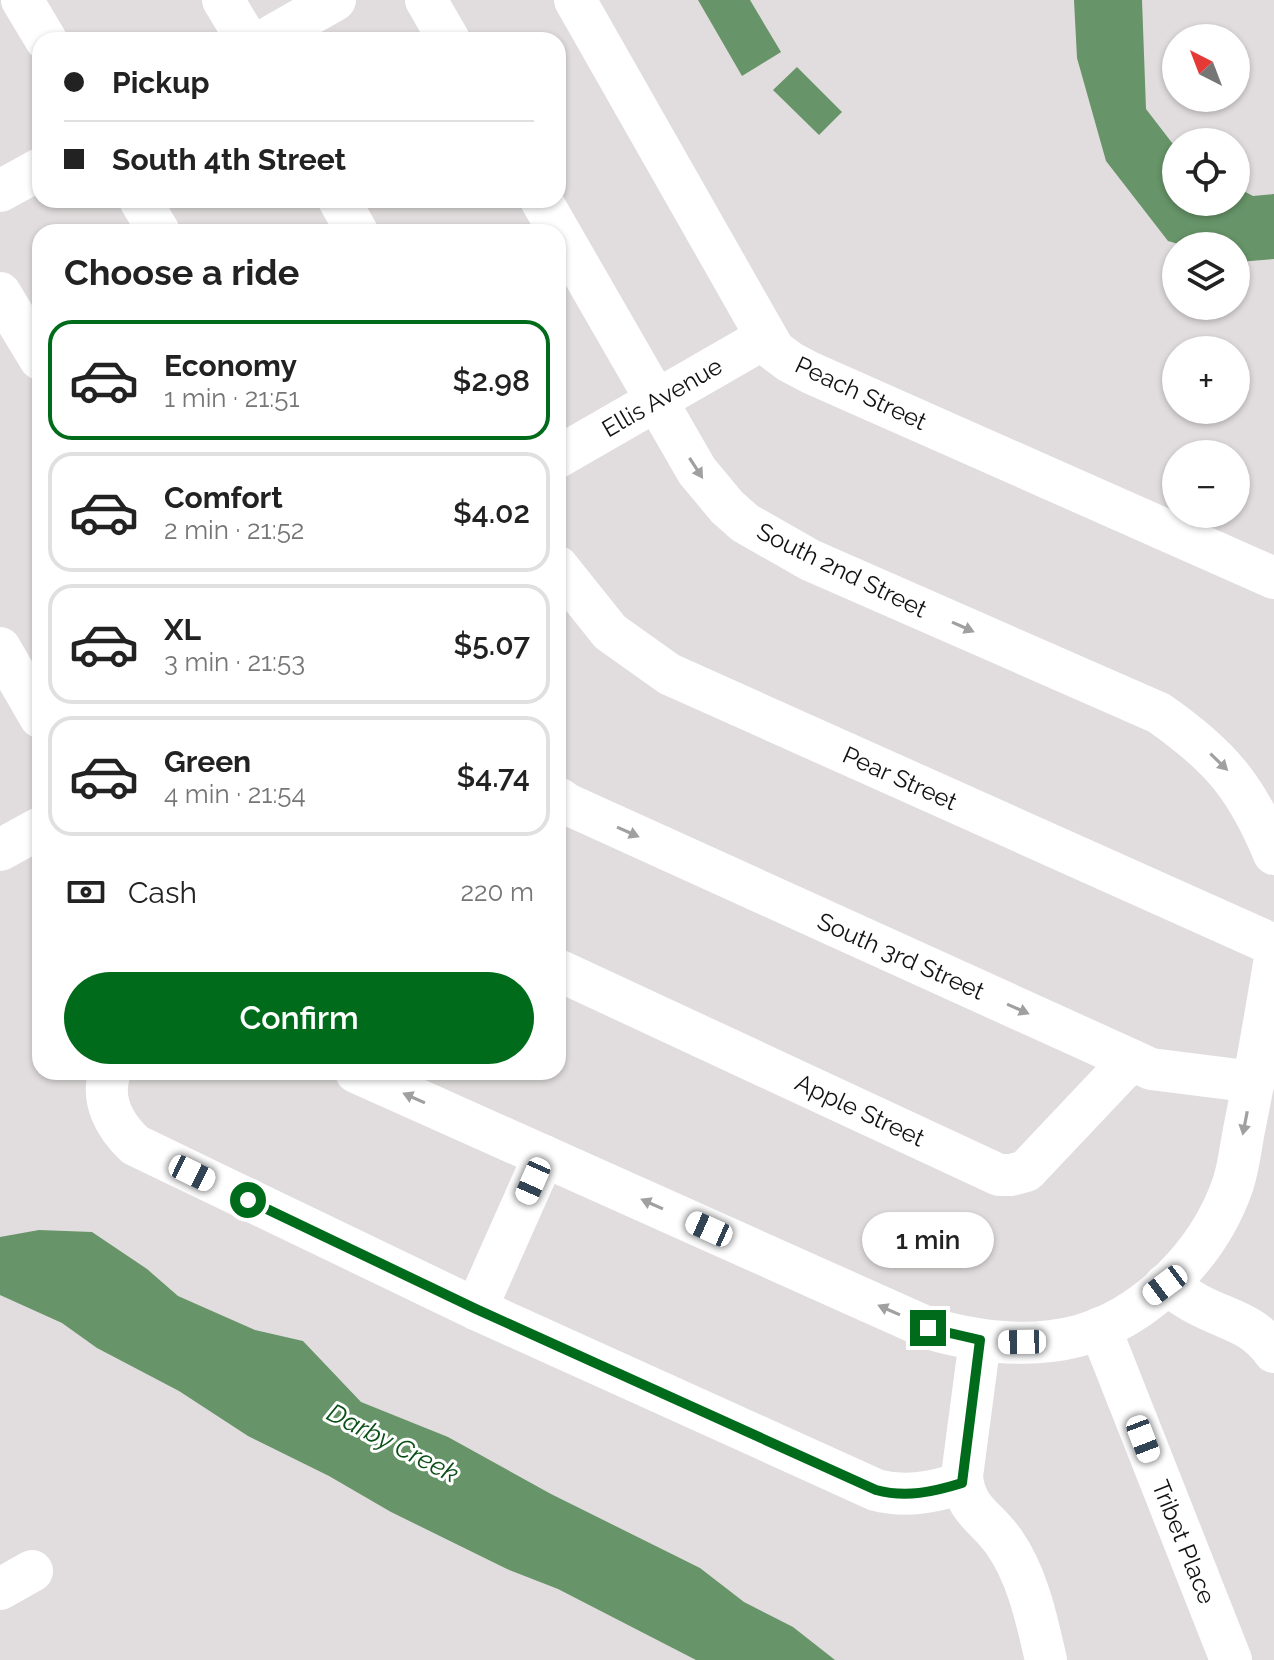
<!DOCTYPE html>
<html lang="en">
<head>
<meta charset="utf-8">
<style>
  :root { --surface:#fff; --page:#f6f6f6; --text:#222; --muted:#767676; --line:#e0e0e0; --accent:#006c1b }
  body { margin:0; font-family:Raleway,sans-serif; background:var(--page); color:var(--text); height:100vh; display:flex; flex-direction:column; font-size:30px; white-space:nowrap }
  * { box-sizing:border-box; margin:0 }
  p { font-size:26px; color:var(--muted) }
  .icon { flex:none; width:44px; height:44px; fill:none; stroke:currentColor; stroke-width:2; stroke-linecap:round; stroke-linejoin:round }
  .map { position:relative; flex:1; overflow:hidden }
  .details { position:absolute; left:32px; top:224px; width:534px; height:856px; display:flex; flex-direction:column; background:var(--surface); border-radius:24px; box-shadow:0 2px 6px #0004 }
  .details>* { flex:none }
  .banner { position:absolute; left:32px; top:32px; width:534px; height:176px; border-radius:24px; box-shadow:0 2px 6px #0004; display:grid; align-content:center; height:176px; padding:0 32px; background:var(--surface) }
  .needle { width:52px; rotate:318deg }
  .tools { position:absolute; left:1162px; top:24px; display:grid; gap:16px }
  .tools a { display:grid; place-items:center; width:88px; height:88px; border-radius:50%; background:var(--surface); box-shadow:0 2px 6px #0004; font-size:40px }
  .end { position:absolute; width:36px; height:36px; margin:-18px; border:10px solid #006c1b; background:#fff; box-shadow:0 0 0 4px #fff }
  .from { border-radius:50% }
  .bubble { position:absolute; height:56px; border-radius:28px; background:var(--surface); box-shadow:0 2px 6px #0004; font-size:26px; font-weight:600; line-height:56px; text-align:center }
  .car { position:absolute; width:24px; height:48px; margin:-24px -12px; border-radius:10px; box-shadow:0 0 6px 2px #0007; background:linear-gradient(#fff 24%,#345 0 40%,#fff 0 76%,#345 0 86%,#fff 0) }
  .banner b { display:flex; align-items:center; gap:28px; height:76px; font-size:30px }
  .banner b+b { border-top:2px solid var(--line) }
  .banner i { width:20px; height:20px; background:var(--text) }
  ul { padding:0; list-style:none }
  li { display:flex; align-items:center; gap:24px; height:120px; margin:0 16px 12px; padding:0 16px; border:4px solid var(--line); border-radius:24px }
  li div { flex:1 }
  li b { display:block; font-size:30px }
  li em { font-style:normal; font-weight:600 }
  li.current { border-color:var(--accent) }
  li>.icon { width:72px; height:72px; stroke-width:1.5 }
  h2 { padding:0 32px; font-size:36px; line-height:96px }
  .pay { display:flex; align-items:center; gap:20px; height:88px; padding:0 32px; font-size:30px }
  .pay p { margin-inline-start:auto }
  .primary-button { display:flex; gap:16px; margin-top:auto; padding:16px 32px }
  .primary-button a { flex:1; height:92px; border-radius:48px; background:var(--accent); color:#fff; font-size:32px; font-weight:600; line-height:92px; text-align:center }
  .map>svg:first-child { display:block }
  .water { fill:#679468 }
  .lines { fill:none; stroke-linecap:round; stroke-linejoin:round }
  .minor { stroke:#fff; stroke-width:42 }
  .oneway { fill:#a1a0a0 }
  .route { stroke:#006c1b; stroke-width:10 }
  .labels { text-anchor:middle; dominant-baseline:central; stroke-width:6; stroke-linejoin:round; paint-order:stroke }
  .street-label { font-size:24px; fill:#131212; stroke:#fff }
  .water-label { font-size:26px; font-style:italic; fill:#094f16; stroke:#fff }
</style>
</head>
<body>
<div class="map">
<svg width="1274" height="1660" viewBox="0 0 1274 1660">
  <rect width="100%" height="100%" fill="#e1ddde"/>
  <g class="water">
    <path d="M698 0H750L781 52 742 76Z"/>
    <path d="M1074 0H1142L1146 109 1176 148V202H1236V187L1253 196 1274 194V259L1238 262 1236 246H1185L1168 241 1106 161 1077 58Z"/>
    <path d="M797 67 842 112 819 135 773 90Z"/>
    <path d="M39 1230 92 1232 147 1269 178 1296 255 1330 303 1341 361 1402 448 1437 551 1494 700 1568 744 1602 793 1627 835 1660H696L558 1589 507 1569 391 1512 329 1476 248 1436 179 1391 97 1348 62 1323 0 1295V1237Z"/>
  </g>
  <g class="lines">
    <g class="minor">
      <path d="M22 0 46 40"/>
      <path d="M223 0 247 40"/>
      <path d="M426 0 449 40"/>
      <path d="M575 0 774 350 790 362 811 373 1274 578"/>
      <path d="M265 40 335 0"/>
      <path d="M0 191 40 169"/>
      <path d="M140 200 159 232"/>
      <path d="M339 200 357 232"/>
      <path d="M541 200 697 471 727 507 745 523 810 560 1159 713C1219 755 1246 786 1274 854"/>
      <path d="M0 293 40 359"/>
      <path d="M558 457 765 338"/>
      <path d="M558 567 610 632 669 674 1274 945"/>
      <path d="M0 648 40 717"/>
      <path d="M558 798 567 804 1151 1069 1254 1082"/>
      <path d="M0 850 40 828"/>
      <path d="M558 970 999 1175H1011L1026 1171 1131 1060"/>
      <path d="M110 1072C100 1100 115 1126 135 1145L476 1309 876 1490C906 1498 934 1492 962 1483"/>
      <path d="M356 1072 928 1328C976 1342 1028 1349 1078 1336 1148 1317 1210 1252 1233 1184 1239 1166 1241 1144 1245 1125 1256 1071 1265 1018 1274 964"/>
      <path d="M1165 1285C1177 1291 1187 1299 1199 1305 1229 1321 1252 1322 1274 1352"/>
      <path d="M476 1309 544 1156"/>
      <path d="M1100 1328 1231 1660"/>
      <path d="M980 1340 962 1476C965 1511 986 1516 1004 1542 1028 1576 1037 1621 1046 1660"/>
      <path d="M0 1589 32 1571"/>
    </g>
  </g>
  <defs><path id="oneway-solid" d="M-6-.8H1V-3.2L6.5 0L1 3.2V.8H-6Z" transform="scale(2)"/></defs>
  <g class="oneway">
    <use href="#oneway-solid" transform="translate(696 468) rotate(57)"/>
    <use href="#oneway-solid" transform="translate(963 627) rotate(24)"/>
    <use href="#oneway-solid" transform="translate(1219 762) rotate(44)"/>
    <use href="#oneway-solid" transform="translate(628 832) rotate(24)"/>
    <use href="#oneway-solid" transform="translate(1018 1009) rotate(24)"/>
    <use href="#oneway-solid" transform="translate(414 1098) rotate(-156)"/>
    <use href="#oneway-solid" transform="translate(1245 1123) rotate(101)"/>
    <use href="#oneway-solid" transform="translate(652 1204) rotate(-156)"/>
    <use href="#oneway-solid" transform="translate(889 1310) rotate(-156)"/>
  </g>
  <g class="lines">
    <path class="route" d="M248 1200 476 1309 876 1490C906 1498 933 1492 962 1483L980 1340 928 1328"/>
  </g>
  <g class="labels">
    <g class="street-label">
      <text transform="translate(861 393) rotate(25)">Peach Street</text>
      <text transform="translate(662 397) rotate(-30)">Ellis Avenue</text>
      <text transform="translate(842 570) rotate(26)">South 2nd Street</text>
      <text transform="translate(900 778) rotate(24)">Pear Street</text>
      <text transform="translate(901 956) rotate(24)">South 3rd Street</text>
      <text transform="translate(860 1110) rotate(25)">Apple Street</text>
      <text transform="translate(1184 1542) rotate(68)">Tribet Place</text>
    </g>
    <g class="water-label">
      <text transform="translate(393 1443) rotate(27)">Darby Creek</text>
    </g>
  </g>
</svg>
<div class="tools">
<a><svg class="needle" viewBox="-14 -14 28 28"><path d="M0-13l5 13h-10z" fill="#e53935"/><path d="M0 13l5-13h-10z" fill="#767676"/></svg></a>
<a><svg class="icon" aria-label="locate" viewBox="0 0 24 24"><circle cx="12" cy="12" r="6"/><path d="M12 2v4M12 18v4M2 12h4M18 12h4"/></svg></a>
<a><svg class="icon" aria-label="layers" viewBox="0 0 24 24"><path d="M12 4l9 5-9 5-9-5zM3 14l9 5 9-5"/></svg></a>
<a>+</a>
<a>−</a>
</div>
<i class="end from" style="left:248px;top:1200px"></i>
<i class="end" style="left:928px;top:1328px"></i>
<div class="bubble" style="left:862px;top:1212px;width:132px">1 min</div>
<i class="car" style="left:192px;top:1173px;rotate:116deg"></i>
<i class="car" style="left:533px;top:1181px;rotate:204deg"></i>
<i class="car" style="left:709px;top:1229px;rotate:294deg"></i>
<i class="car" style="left:1165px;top:1285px;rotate:233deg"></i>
<i class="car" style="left:1022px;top:1342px;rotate:269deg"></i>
<i class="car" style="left:1143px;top:1439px;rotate:159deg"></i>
<div class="banner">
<b><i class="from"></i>Pickup</b>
<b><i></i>South 4th Street</b>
</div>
<section class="details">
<h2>Choose a ride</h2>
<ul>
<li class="current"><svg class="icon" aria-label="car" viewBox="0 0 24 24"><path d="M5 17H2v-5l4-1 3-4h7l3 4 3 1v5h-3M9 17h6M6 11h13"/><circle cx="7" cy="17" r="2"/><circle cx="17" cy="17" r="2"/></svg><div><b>Economy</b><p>1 min · 21:51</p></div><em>$2.98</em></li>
<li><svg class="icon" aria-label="car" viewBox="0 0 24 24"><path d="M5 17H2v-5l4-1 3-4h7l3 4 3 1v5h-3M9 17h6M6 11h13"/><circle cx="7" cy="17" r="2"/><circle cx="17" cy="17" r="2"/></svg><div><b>Comfort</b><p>2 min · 21:52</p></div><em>$4.02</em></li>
<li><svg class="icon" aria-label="car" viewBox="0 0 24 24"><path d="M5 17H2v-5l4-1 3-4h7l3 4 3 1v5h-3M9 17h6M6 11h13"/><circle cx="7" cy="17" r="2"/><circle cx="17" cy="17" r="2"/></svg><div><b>XL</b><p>3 min · 21:53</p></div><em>$5.07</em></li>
<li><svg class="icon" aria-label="car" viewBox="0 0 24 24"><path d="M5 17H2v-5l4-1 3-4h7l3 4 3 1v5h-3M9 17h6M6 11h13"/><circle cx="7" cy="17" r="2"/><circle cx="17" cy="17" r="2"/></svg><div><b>Green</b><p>4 min · 21:54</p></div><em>$4.74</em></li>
</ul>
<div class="pay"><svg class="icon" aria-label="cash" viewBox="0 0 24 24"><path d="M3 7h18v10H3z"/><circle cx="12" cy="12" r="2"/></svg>Cash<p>220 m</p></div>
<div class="primary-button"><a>Confirm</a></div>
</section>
</div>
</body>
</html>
